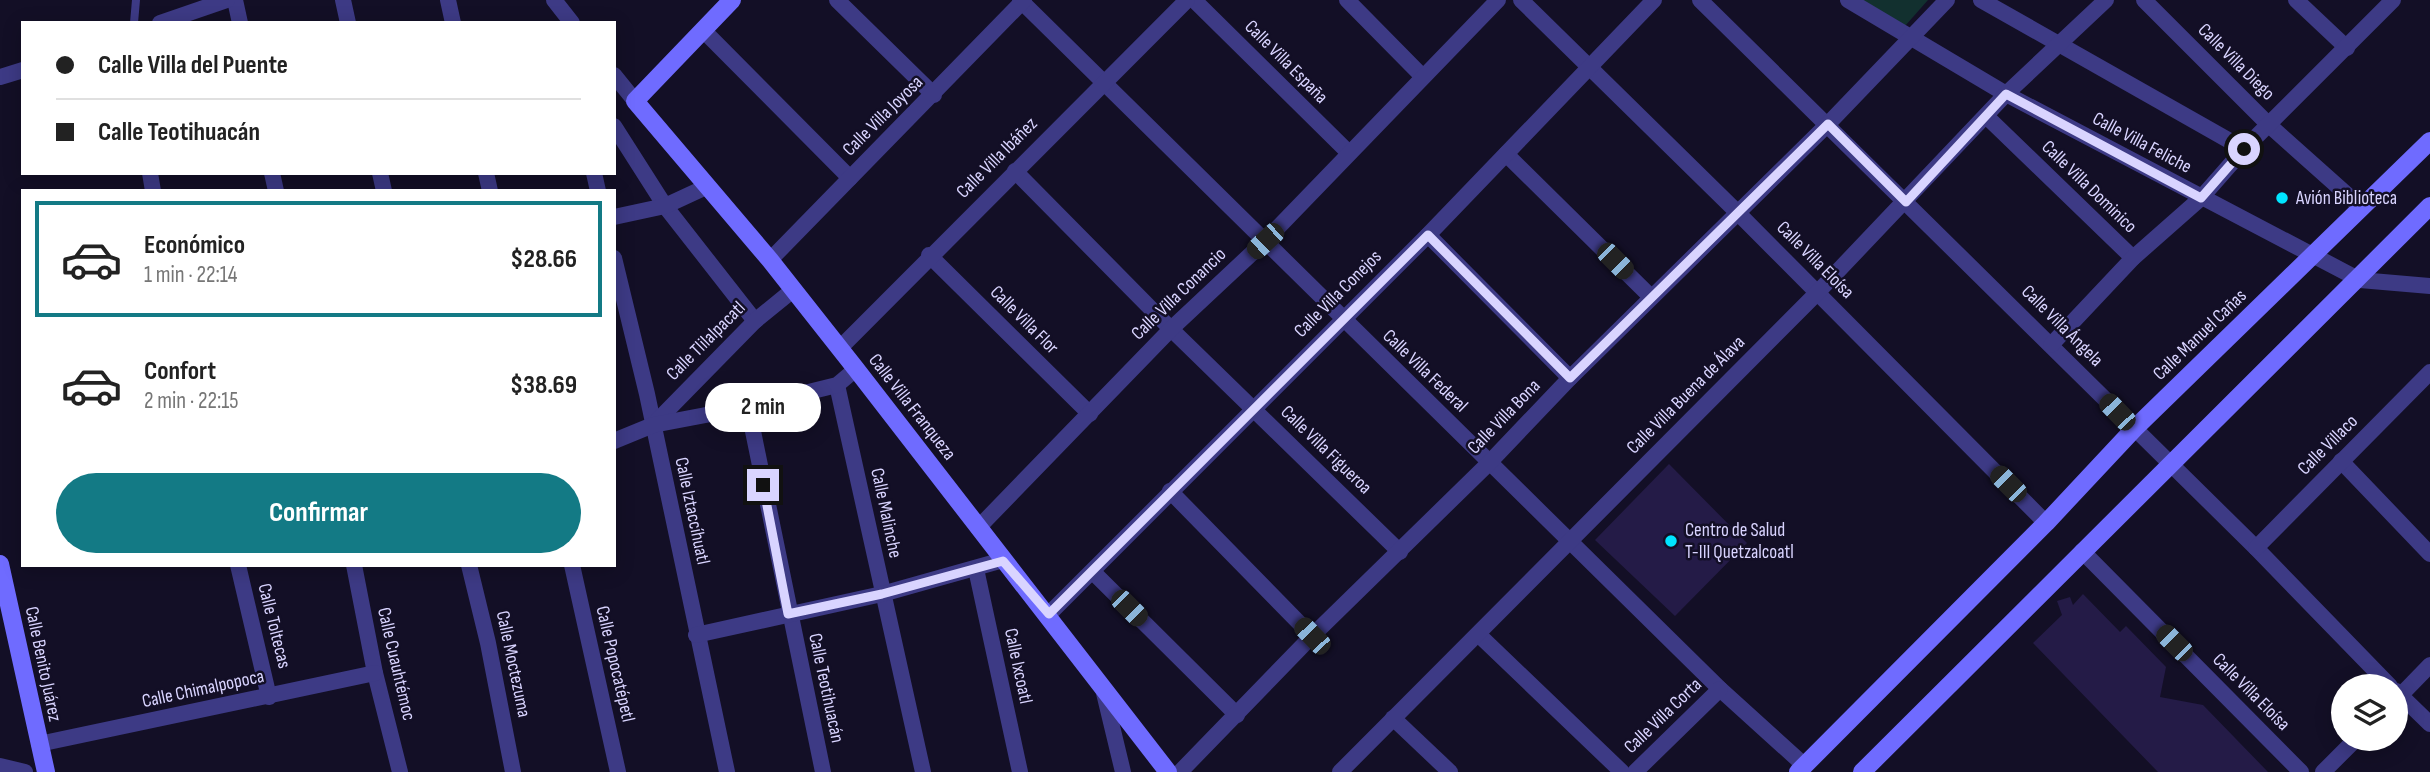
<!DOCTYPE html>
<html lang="es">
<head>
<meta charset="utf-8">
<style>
  :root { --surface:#fff; --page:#f2f2f2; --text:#222; --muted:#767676; --line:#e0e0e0; --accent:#137a85 }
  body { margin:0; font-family:"Sofia Sans Condensed",sans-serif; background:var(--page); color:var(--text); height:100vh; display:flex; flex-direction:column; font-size:26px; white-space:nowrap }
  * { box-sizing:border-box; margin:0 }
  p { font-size:23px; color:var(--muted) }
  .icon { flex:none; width:38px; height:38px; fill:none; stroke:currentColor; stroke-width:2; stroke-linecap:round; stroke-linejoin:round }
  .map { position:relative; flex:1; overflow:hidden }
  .sheet { position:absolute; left:21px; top:189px; width:595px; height:378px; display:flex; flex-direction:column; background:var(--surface); border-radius:0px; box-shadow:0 4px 18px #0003 }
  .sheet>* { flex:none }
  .hud { position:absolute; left:21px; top:21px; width:595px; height:154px; border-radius:0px; box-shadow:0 4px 18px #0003; display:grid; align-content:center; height:154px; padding:0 35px; background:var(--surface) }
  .fabs { position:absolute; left:2331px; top:674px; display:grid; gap:14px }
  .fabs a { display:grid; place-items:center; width:77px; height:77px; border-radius:50%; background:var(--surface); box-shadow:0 4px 18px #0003; font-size:35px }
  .end { position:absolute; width:32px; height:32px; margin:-16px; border:9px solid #d9d4ff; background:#111; box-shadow:0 0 0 4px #111 }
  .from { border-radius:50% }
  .bubble { position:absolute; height:49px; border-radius:24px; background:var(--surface); box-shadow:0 4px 18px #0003; font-size:23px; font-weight:700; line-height:49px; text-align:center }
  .car { position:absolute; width:21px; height:42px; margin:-21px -10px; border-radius:9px; box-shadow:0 0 5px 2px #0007; background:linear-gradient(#222 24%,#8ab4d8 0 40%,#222 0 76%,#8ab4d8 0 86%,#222 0) }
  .hud b { display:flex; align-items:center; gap:24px; height:66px; font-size:26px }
  .hud b+b { border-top:2px solid var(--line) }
  .hud i { width:18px; height:18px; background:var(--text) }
  ul { padding:12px 0 0; list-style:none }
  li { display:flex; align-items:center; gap:21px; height:116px; margin:0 14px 10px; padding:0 21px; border:4px solid transparent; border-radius:0px }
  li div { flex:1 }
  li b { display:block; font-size:26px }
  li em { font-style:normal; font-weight:700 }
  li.active { border-color:var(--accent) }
  li>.icon { width:63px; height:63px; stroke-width:1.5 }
  .primary-button { display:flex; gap:14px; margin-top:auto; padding:14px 35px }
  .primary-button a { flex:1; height:80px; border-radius:42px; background:var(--accent); color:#fff; font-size:28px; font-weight:700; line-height:80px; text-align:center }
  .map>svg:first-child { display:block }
  .green { fill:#12302f }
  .building { fill:#241b47 }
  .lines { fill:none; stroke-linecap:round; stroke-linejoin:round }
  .lane { stroke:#3d3a85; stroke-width:8 }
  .street { stroke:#3d3a85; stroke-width:16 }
  .secondary { stroke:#6f6bff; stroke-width:18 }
  .route { stroke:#d9d4ff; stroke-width:9 }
  .poi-dot { fill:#00e5ff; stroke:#130f26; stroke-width:2.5 }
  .labels { text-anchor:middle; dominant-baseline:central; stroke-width:5; stroke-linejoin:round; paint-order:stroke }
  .street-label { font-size:19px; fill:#d9d4ff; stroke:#130f26 }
  .poi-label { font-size:19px; fill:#d9d4ff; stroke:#130f26; text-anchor:start }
</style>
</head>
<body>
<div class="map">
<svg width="2430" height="772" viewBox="0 0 2430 772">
  <rect width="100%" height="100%" fill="#130f26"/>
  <path class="green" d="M1862 0H1928L1905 26Z"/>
  <g class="building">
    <path d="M1669 464 1747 543 1675 616 1595 540Z"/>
    <path d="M2083 594 2120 632 2126 626 2166 667 2160 697 2203 705 2268 772H2158L2033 643 2062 615 2057 601 2070 597 2073 605Z"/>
  </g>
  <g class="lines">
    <path class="lane" d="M134 23 136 0"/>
    <g class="street">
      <path d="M235 0 240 23"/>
      <path d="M343 0 348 23"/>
      <path d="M448 0 453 23"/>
      <path d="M554 0 572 23"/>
      <path d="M837 0 934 95"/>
      <path d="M1020 0 1720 689 1805 766"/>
      <path d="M1194 0 1349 153"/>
      <path d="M1347 0 1423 77"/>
      <path d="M1521 0 1738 213 2046 523"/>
      <path d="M1700 0 2256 548 2390 686"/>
      <path d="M1848 0 2006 94 2360 280 2430 286"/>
      <path d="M1981 0 2244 149"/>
      <path d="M2144 0 2269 125 2362 208"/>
      <path d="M2296 0 2347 48"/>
      <path d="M160 23 227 0"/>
      <path d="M703 30 850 178"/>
      <path d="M614 75 635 101"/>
      <path d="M0 77 23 70"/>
      <path d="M1986 116 2133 258"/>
      <path d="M614 126 665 206 755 321"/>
      <path d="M1506 154 1651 297"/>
      <path d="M1015 171 1171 329 1400 552"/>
      <path d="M150 173 153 191"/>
      <path d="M272 173 276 191"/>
      <path d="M380 173 384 191"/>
      <path d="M486 173 490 191"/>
      <path d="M594 173 598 191"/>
      <path d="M614 217 665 206 706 187"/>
      <path d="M1428 235 1570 378"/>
      <path d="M929 255 1090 414"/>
      <path d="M614 258 647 394 727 772"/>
      <path d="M770 260 1024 0"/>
      <path d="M2051 345 2133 258 2201 198 2244 149 2393 0"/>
      <path d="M840 348 1187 0"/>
      <path d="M837 385 923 772"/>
      <path d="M748 407 823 772"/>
      <path d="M653 425 755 321 793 290"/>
      <path d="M614 441 653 425 748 407 837 385 856 369"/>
      <path d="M2341 461 2430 554"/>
      <path d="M1170 491 1312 636"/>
      <path d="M978 528 1171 329 1265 241 1498 0"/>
      <path d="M2256 548 2430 372"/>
      <path d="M2082 551 2301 772"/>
      <path d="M238 565 269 697"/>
      <path d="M354 565 375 673 400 772"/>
      <path d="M469 565 488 643 513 772"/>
      <path d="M572 565 618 772"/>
      <path d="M976 569 1020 772"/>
      <path d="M1093 572 1237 715"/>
      <path d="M1049 614 1428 235 1654 0"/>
      <path d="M696 635 882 594 1003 560"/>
      <path d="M1479 635 1622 772"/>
      <path d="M1103 689 1123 772"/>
      <path d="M2396 691 2430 724"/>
      <path d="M2396 700 2430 665"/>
      <path d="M1393 718 1450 772"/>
      <path d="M39 744 375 673"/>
      <path d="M0 766 25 772"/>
      <path d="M1180 772 1312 636 1489 463 1570 378 1828 124 1947 0"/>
      <path d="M1340 772 1817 293 2006 94 2106 0"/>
      <path d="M1635 772 1720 689"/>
      <path d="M2323 772 2357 738"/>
    </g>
    <g class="secondary">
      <path d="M732 0 635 101 770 260 856 369 1168 772"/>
      <path d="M0 564 46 772"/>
      <path d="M1798 772 2046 523 2134 429 2430 141"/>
      <path d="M1862 772 2430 206"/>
    </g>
  </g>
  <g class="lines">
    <path class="route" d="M763 485 788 614 882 594 1003 561 1049 614 1428 235 1570 378 1828 124 1906 202 2006 94 2201 198 2244 149"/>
  </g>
  <g class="poi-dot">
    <circle cx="2282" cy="198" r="7"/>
    <circle cx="1671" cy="541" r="7"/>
  </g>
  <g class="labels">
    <g class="street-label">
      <text transform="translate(1286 62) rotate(45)">Calle Villa España</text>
      <text transform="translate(2236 62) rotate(45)">Calle Villa Diego</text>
      <text transform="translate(883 116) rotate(-45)">Calle Villa Joyosa</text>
      <text transform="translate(2142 143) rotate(28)">Calle Villa Feliche</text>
      <text transform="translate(997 158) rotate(-45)">Calle Villa Ibáñez</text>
      <text transform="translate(2089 187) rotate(44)">Calle Villa Dominico</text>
      <text transform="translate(1815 260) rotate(45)">Calle Villa Eloísa</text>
      <text transform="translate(1179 294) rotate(-44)">Calle Villa Conancio</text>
      <text transform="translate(1338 294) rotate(-45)">Calle Villa Conejos</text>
      <text transform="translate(1024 320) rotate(45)">Calle Villa Flor</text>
      <text transform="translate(2062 326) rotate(45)">Calle Villa Ángela</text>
      <text transform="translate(2200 335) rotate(-44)">Calle Manuel Cañas</text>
      <text transform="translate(706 341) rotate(-45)">Calle Tlilalpacatl</text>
      <text transform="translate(1425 371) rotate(44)">Calle Villa Federal</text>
      <text transform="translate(1686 395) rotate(-45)">Calle Villa Buena de Álava</text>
      <text transform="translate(912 407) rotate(52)">Calle Villa Franqueza</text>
      <text transform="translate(1504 417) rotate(-46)">Calle Villa Bona</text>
      <text transform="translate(2328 445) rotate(-45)">Calle Villaco</text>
      <text transform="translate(1326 450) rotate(44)">Calle Villa Figueroa</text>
      <text transform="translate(692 511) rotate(78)">Calle Iztaccíhuatl</text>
      <text transform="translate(886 513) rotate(78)">Calle Malinche</text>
      <text transform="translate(274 626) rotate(76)">Calle Toltecas</text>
      <text transform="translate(43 664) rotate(78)">Calle Benito Juárez</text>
      <text transform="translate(396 664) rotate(77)">Calle Cuauhtémoc</text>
      <text transform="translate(513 664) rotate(78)">Calle Moctezuma</text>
      <text transform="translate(615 664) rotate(77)">Calle Popocatépetl</text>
      <text transform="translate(1018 666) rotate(78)">Calle Ixcoatl</text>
      <text transform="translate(826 688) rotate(78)">Calle Teotihuacán</text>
      <text transform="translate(203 689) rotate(-12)">Calle Chimalpopoca</text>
      <text transform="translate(2251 692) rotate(45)">Calle Villa Eloísa</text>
      <text transform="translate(1663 716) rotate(-44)">Calle Villa Corta</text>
    </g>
    <g class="poi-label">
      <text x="2296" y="198">Avión Biblioteca</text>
      <text x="1685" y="530">Centro de Salud<tspan x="1685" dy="22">T-III Quetzalcoatl</tspan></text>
    </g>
  </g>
</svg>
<div class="fabs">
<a><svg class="icon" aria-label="layers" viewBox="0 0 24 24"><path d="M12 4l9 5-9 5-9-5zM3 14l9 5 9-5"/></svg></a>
</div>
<i class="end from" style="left:2244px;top:149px"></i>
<i class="end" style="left:763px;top:485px"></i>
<div class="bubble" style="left:705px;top:383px;width:116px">2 min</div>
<i class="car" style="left:1265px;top:241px;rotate:227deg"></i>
<i class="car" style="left:1615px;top:261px;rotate:135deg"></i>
<i class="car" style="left:2117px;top:412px;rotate:316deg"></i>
<i class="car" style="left:2008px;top:484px;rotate:315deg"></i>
<i class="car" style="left:1129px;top:608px;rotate:135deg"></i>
<i class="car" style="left:1312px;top:636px;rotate:316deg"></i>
<i class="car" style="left:2174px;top:643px;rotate:315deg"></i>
<div class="hud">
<b><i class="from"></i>Calle Villa del Puente</b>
<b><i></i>Calle Teotihuacán</b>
</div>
<section class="sheet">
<ul>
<li class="active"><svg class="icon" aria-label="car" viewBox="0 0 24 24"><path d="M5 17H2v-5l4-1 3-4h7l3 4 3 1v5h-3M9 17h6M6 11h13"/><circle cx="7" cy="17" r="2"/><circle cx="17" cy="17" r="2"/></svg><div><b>Económico</b><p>1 min · 22:14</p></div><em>$28.66</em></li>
<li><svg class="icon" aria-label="car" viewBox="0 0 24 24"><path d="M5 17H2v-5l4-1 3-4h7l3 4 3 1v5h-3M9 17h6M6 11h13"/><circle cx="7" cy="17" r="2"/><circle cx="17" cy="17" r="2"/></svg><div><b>Confort</b><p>2 min · 22:15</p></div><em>$38.69</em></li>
</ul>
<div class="primary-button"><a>Confirmar</a></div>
</section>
</div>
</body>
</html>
